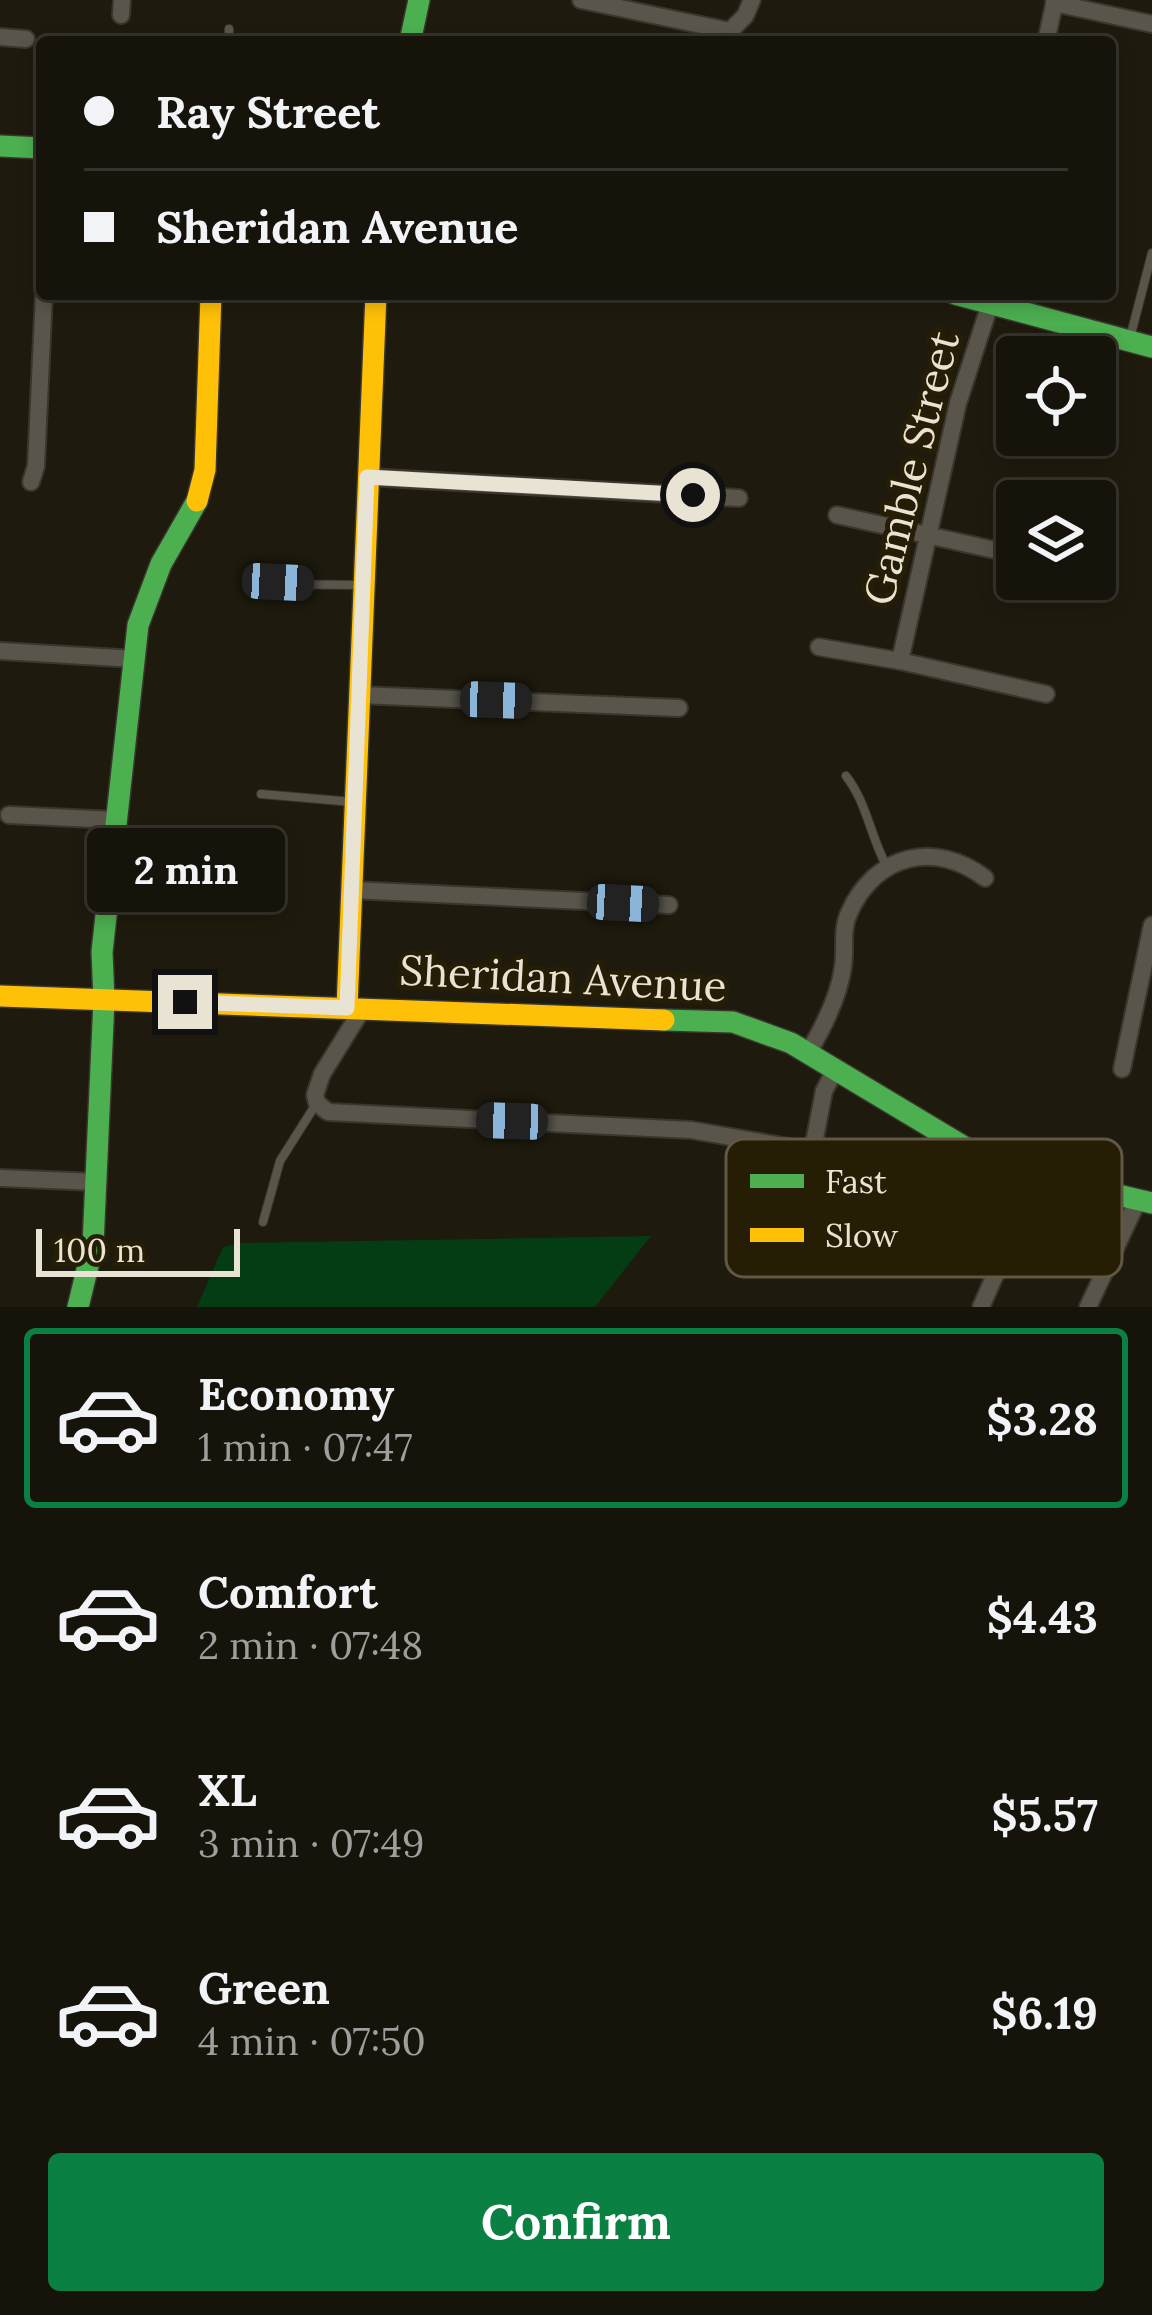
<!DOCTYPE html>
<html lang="en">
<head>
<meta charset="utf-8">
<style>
  :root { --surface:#16140a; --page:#1f1d13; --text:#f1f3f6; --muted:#9e9e9c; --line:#35332b; --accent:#0b8043 }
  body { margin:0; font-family:Lora,serif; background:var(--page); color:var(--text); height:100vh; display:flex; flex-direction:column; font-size:45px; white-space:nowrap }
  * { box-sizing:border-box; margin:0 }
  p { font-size:39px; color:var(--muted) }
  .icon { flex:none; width:66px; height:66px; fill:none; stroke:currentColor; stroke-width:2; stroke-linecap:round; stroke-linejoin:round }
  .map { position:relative; height:1307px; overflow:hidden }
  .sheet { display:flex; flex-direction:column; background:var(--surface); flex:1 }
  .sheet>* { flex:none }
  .hud { position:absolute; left:36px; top:36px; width:1080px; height:264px; border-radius:12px; box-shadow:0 6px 18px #0003,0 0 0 3px var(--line); display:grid; align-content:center; height:264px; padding:0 48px; background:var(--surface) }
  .controls { position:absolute; left:996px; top:336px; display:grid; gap:24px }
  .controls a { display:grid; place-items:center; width:120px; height:120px; border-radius:12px; background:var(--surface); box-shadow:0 6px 18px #0003,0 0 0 3px var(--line); font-size:60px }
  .scale { position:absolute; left:36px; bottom:30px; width:204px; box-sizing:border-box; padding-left:12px; border:6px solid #e9e3d4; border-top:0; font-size:33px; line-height:42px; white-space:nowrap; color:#e9e3d4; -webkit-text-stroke:9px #261d05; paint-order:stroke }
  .end { position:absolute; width:54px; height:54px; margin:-27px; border:15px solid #e9e3d4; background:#111; box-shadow:0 0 0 6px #111 }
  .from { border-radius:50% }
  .bubble { position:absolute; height:84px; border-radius:12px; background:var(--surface); box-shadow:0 6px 18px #0003,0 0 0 3px var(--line); font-size:39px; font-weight:800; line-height:84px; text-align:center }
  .car { position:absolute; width:36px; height:72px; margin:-36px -18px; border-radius:15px; box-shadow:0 0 9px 3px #0007; background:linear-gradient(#222 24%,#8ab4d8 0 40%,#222 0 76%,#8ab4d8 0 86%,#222 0) }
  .hud b { display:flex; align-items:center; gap:42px; height:114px; font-size:45px }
  .hud b+b { border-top:3px solid var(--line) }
  .hud i { width:30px; height:30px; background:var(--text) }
  ul { padding:21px 0 0; list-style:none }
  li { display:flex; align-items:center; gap:36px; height:180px; margin:0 24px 18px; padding:0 24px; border:6px solid transparent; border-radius:12px }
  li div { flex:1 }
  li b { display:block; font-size:45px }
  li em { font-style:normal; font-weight:800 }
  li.selected { border-color:var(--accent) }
  li>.icon { width:108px; height:108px; stroke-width:1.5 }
  .cta { display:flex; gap:24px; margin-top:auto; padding:24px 48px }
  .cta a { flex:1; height:138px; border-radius:12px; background:var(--accent); color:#fff; font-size:48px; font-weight:800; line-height:138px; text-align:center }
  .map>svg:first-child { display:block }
  .green { fill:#043c14 }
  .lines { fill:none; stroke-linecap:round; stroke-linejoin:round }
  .lane-casing { stroke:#3a362e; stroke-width:10 }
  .street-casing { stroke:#3a362e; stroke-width:20 }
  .fast-casing { stroke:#3a362e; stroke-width:24 }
  .slow-casing { stroke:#3a362e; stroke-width:24 }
  .lane { stroke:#59554b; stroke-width:8 }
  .street { stroke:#59554b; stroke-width:16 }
  .fast { stroke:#4caf50; stroke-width:21 }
  .slow { stroke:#ffc107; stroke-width:21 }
  .route { stroke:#e9e3d4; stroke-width:15 }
  .labels { text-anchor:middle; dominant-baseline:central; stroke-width:10; stroke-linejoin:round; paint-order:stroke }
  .street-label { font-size:42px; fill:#e9e3d4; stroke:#261d05 }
  .key { fill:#261d05; stroke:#605843; stroke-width:3 }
  .key-label { font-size:33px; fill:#e9e3d4 }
</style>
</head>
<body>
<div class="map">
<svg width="1152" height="1307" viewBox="0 0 1152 1307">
  <rect width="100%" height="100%" fill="#1e1a0d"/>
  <path class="green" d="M651 1236 595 1307H197L223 1247 241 1243Z"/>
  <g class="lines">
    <g class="lane-casing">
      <g id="lane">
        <path d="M229 42V29"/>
        <path d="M1131 334 1152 253"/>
        <path d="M259 584 359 585"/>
        <path d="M846 776C867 803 870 835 886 865"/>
        <path d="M261 794 353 802"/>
        <path d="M263 1222 280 1161 316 1104"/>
      </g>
    </g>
    <g class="street-casing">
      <g id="street">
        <path d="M581 0 730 31"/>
        <path d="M1054 3 1152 24"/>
        <path d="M121 15 122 0"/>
        <path d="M730 31 745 16 752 0"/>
        <path d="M0 37 26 39"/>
        <path d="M1046 42 1055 0"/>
        <path d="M367 477 739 498"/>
        <path d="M31 482 36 466 44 294"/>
        <path d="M837 515 1017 555"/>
        <path d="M1095 572H1099"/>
        <path d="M819 647 900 661 1046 694"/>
        <path d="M0 651 136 659"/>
        <path d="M900 661 958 403 993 295"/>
        <path d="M359 695 679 708"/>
        <path d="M9 815 115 820"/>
        <path d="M351 890 669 905"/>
        <path d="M363 1008 322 1074 315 1095 317 1103 328 1112 691 1130 812 1151"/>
        <path d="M808 1053C823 1028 839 996 843 967 846 949 841 930 849 913 875 854 935 840 985 878"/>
        <path d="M1122 1069 1152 925"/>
        <path d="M0 1178 96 1182"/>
        <path d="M794 1247 824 1091 835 1070"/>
        <path d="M981 1307 1038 1178"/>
        <path d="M1088 1307 1138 1200"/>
      </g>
    </g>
    <g class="fast-casing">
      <g id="fast">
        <path d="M410 42 419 0"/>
        <path d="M0 146 42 148"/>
        <path d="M955 294 1152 347"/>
        <path d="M664 1020 733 1022 791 1043 996 1166 1152 1203"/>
        <path d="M78 1307 93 1245 104 1000 102 952 138 625 161 564 197 501"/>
      </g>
    </g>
    <g class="slow-casing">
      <g id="slow">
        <path d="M197 501 205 470 211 294"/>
        <path d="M0 996 664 1020"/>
        <path d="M347 1008 376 294"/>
      </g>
    </g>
    <use href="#lane" class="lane"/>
    <use href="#street" class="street"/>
    <use href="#fast" class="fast"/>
    <use href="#slow" class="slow"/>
  </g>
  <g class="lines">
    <path class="route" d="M185 1002 347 1008 367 477 693 495"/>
  </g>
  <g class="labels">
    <g class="street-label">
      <text transform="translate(911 468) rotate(-76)">Gamble Street</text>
      <text transform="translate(563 978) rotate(3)">Sheridan Avenue</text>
    </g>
  </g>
  <rect x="726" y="1139" width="396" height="138" rx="18" class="key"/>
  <rect x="750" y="1174" width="54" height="14" fill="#4caf50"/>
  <rect x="750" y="1228" width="54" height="14" fill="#ffc107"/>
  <g class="key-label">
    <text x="825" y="1193">Fast</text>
    <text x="825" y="1247">Slow</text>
  </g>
</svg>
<div class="controls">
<a><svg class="icon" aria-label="locate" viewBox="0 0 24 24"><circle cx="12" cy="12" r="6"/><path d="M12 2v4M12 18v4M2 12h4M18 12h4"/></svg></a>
<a><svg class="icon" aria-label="layers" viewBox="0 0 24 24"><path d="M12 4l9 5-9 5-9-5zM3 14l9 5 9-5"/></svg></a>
</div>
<div class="scale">100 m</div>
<i class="end from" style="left:693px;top:495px"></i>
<i class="end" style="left:185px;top:1002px"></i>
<div class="bubble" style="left:87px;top:828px;width:198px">2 min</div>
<i class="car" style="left:278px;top:582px;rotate:93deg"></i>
<i class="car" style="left:496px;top:700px;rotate:92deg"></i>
<i class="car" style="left:623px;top:903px;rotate:93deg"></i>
<i class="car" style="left:512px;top:1121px;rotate:272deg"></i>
<div class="hud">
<b><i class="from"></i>Ray Street</b>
<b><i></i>Sheridan Avenue</b>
</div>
</div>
<section class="sheet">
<ul>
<li class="selected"><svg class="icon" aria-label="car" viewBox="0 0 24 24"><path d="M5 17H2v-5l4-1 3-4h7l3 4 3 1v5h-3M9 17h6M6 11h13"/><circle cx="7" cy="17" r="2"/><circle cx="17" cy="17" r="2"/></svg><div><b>Economy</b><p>1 min · 07:47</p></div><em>$3.28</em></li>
<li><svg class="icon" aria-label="car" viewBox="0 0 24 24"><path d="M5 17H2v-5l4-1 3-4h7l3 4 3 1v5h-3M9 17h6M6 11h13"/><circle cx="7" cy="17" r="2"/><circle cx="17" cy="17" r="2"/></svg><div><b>Comfort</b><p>2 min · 07:48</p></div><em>$4.43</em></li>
<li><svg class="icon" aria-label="car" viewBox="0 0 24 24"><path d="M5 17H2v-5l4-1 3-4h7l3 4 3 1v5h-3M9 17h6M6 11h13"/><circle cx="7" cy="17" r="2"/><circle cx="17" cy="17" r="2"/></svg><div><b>XL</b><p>3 min · 07:49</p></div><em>$5.57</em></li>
<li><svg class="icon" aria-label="car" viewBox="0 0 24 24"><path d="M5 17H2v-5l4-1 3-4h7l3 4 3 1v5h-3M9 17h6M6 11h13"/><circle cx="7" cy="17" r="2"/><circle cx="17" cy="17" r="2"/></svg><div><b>Green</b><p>4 min · 07:50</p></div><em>$6.19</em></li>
</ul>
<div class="cta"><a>Confirm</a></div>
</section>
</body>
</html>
